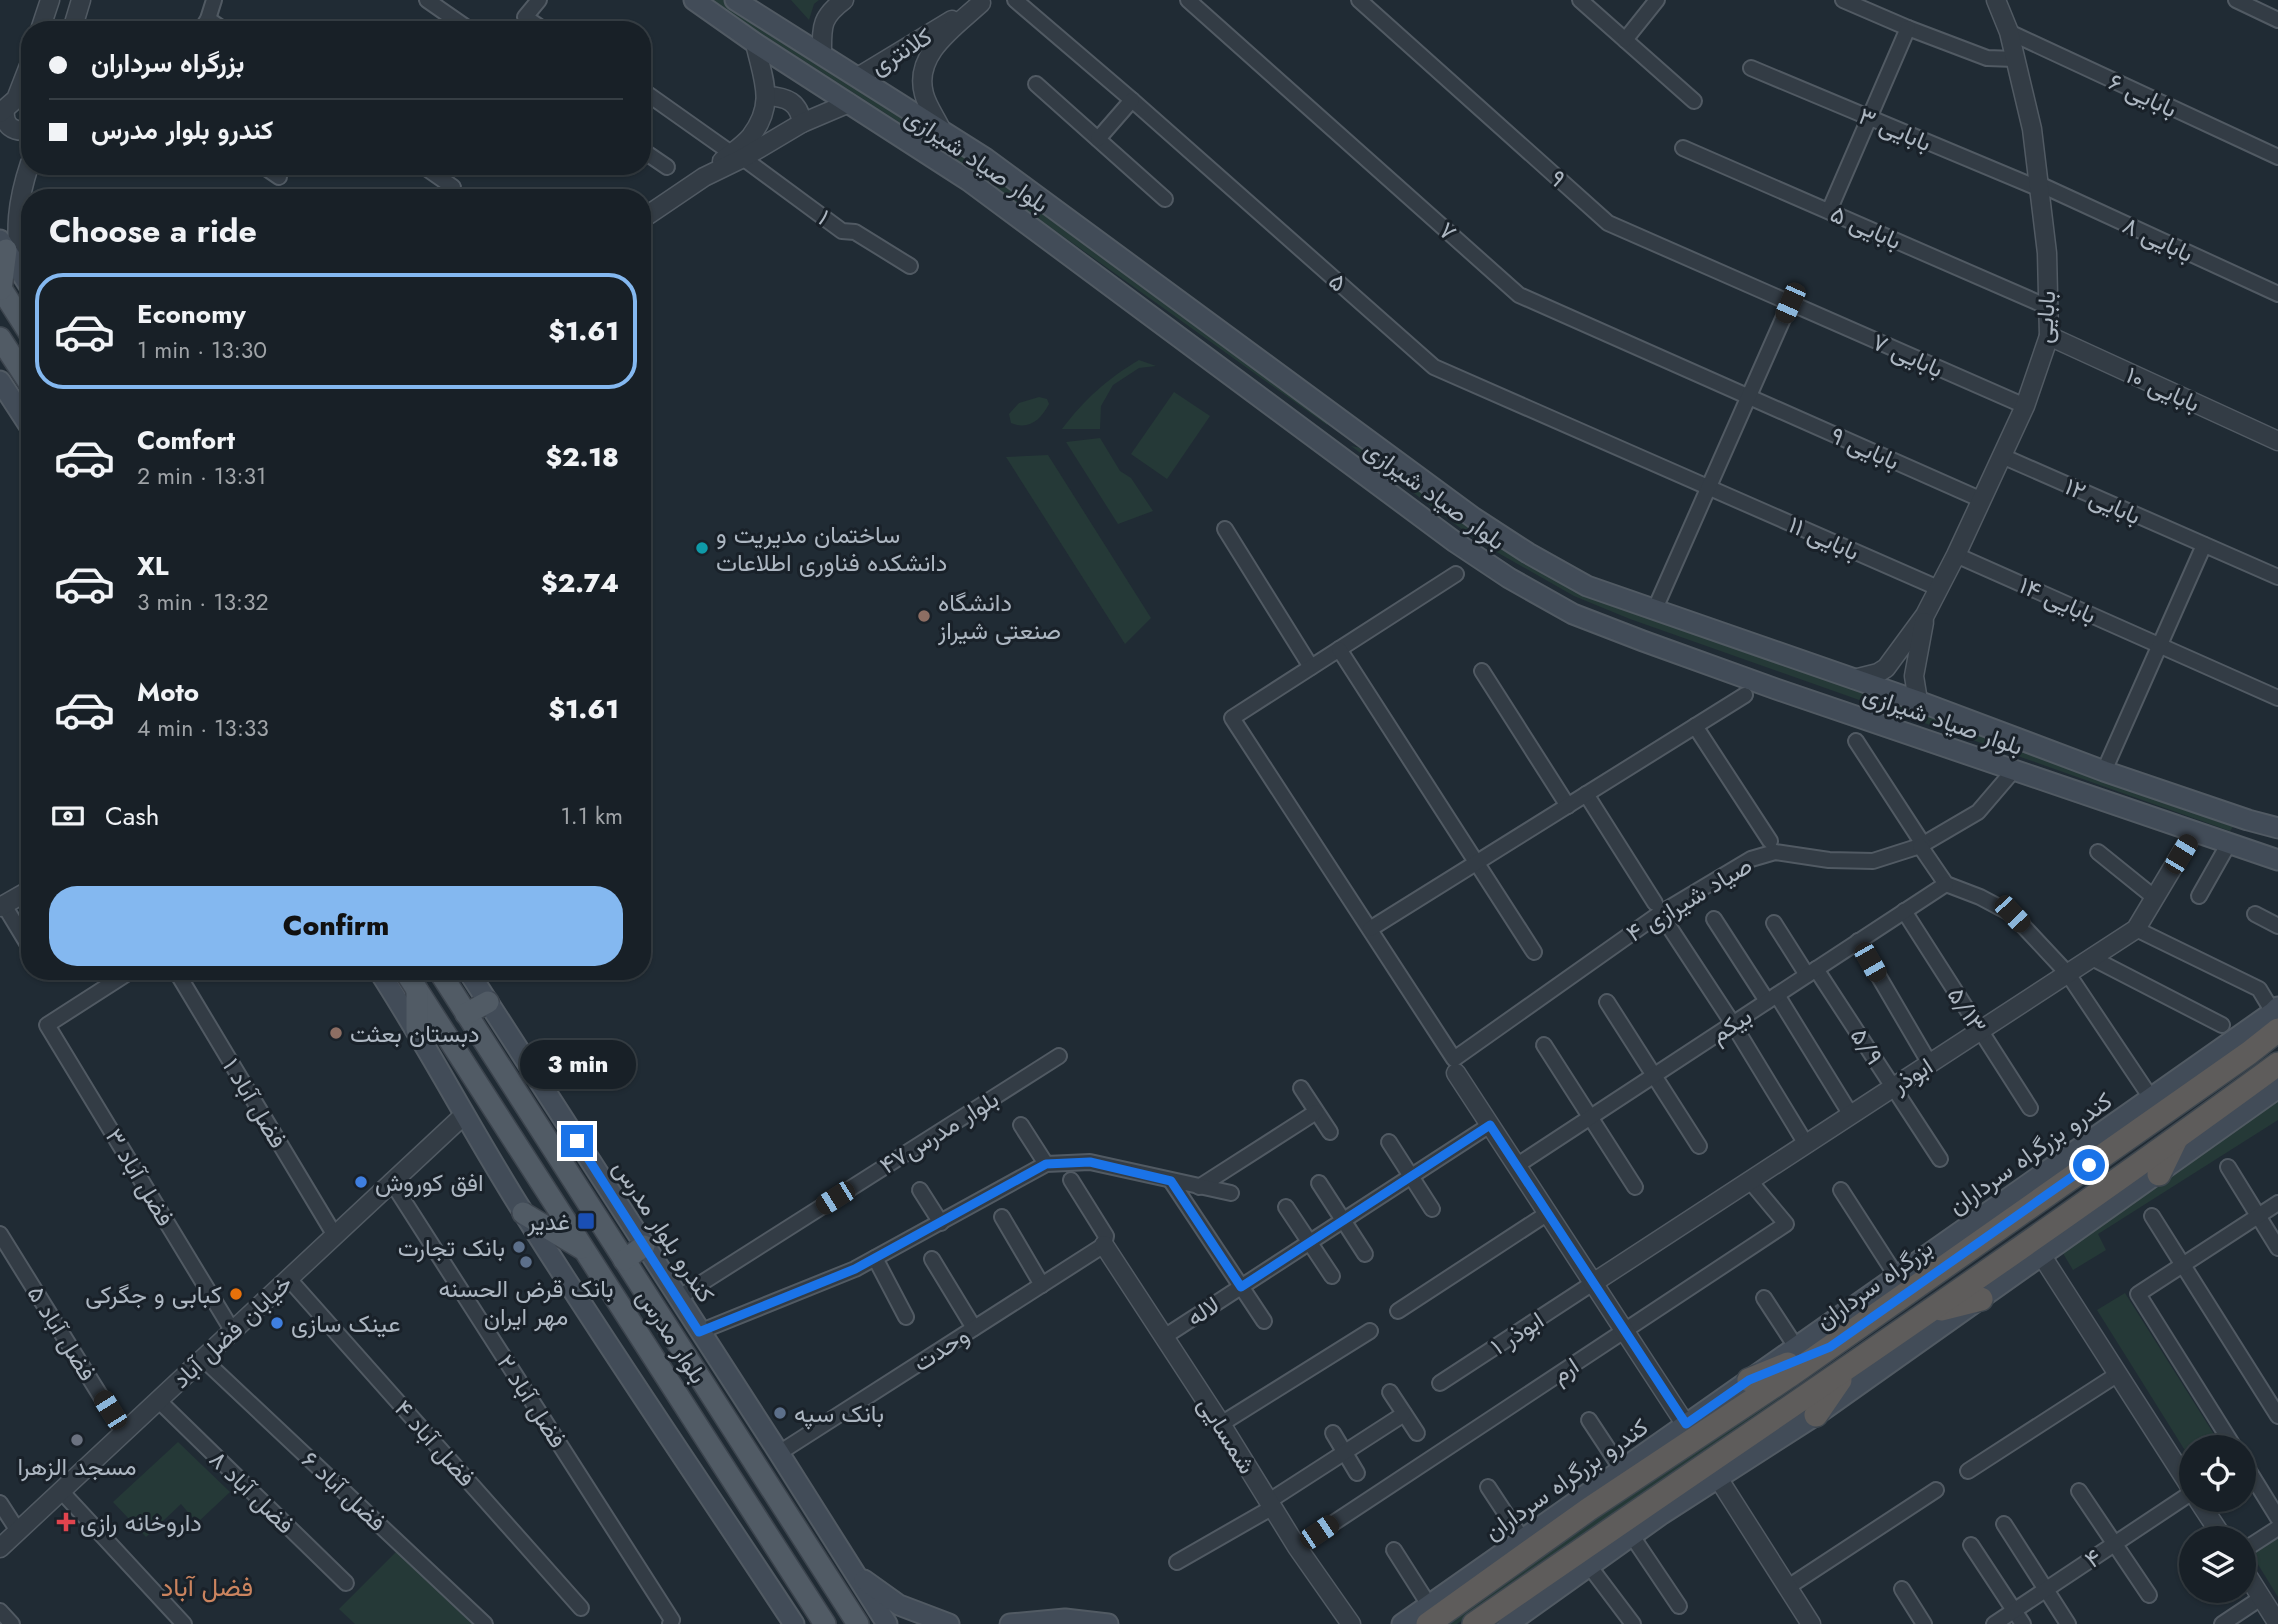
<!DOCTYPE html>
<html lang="en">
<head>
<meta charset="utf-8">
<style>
  :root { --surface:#182027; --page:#21282f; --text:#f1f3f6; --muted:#9fa3a7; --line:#363e44; --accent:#84b8f0 }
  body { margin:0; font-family:Jost,Vazirmatn,sans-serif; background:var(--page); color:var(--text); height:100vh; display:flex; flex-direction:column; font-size:26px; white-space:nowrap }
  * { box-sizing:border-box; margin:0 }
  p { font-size:23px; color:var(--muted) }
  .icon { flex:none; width:38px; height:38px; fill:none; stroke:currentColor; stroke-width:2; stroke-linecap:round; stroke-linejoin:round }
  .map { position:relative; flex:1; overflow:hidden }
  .sheet { position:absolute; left:21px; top:189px; width:630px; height:791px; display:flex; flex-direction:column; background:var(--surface); border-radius:28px; box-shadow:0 2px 5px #0004,0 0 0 2px var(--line) }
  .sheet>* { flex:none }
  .guide { position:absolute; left:21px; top:21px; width:630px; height:154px; border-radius:28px; box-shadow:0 2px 5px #0004,0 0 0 2px var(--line); display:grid; align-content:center; height:154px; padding:0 28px; background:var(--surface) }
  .buttons { position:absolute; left:2179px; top:1435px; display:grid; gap:14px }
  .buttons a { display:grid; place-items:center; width:77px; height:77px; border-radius:50%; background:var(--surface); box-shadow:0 2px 5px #0004,0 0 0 2px var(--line); font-size:35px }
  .end { position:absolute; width:32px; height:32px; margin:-16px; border:9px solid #1a73e8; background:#fff; box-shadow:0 0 0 4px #fff }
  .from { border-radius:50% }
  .bubble { position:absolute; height:49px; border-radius:24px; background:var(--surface); box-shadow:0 2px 5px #0004,0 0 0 2px var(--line); font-size:23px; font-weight:800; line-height:49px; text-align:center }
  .car { position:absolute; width:21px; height:42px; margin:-21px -10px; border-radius:9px; box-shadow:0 0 5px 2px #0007; background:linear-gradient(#222 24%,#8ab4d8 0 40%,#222 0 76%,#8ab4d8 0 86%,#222 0) }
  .guide b { display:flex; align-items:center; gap:24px; height:66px; font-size:26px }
  .guide b+b { border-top:2px solid var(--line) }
  .guide i { width:18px; height:18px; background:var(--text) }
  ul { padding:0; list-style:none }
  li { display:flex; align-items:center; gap:21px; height:116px; margin:0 14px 10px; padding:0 14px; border:4px solid transparent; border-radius:28px }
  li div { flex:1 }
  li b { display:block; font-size:26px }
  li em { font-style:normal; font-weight:800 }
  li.current { border-color:var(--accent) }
  li>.icon { width:63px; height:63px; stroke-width:1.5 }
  h2 { padding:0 28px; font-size:32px; line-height:84px }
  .pay { display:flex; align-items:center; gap:18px; height:77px; padding:0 28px; font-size:26px }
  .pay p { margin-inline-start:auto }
  .action { display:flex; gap:14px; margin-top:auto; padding:14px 28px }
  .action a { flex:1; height:80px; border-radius:28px; background:var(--accent); color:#111; font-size:28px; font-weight:800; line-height:80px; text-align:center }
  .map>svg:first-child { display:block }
  .green { fill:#253937 }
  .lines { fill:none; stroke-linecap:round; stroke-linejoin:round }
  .minor-casing { stroke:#515a63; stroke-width:18 }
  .tertiary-casing { stroke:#515a63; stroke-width:21 }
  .secondary-casing { stroke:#515a63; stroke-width:23 }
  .primary-casing { stroke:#3d454e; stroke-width:24 }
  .trunk-casing { stroke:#3e474f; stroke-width:26 }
  .minor { stroke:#333c45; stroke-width:14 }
  .tertiary { stroke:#333c45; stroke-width:18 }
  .secondary { stroke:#424c58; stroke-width:19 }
  .primary { stroke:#515b65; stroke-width:21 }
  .trunk { stroke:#5e5c5b; stroke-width:23 }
  .route { stroke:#1a73e8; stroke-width:9 }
  .culture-dot { fill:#0f9aa8; stroke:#192129; stroke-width:2.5 }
  .education-dot { fill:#8d6e63; stroke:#192129; stroke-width:2.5 }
  .shop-dot { fill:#3f7fe0; stroke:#192129; stroke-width:2.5 }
  .transit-dot { fill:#1a4fb4; stroke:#192129; stroke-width:2.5 }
  .service-dot { fill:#5c6f8a; stroke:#192129; stroke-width:2.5 }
  .food-dot { fill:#e8710a; stroke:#192129; stroke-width:2.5 }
  .worship-dot { fill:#6b7280; stroke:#192129; stroke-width:2.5 }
  .health-dot { fill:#e0444e; stroke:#192129; stroke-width:2.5 }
  .labels { text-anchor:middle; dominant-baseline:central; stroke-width:6; stroke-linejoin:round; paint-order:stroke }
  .street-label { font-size:24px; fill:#adb7c2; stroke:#192129 }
  .poi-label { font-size:24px; fill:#adb7c2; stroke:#192129; text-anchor:start }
  .neighbourhood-label { font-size:26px; fill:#cb845f; stroke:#192129 }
</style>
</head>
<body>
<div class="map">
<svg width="2278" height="1624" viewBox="0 0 2278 1624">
  <rect width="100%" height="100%" fill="#202b34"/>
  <g class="green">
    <path d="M709 0H724L902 113 1147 285 1329 420 1327 425 941 149Z"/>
    <path d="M791 0H819L814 4 809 20Z"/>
    <path d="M1139 360 1156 366 1139 368 1113 385 1101 406 1100 429H1062C1085 399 1107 379 1139 360Z"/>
    <path d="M1174 392 1210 416 1167 479 1131 454Z"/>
    <path d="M1039 397 1047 399 1049 404C1041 419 1029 431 1011 423L1009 414 1019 403Z"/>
    <path d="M1100 438 1120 471 1131 478 1153 511 1118 524 1066 442Z"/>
    <path d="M1351 446 1371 450 1526 561 1833 681 2233 827 2230 831 1630 619 1574 596 1479 542Z"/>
    <path d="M1048 455 1151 618 1125 644 1006 457Z"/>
    <path d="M2278 1095V1120L2098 1234 2106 1250 2073 1270 2061 1250Z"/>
    <path d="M1939 1282 1790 1391 1457 1624H1442L1629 1493Z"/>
    <path d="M2125 1293 2222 1447H2191V1460L2097 1310Z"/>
    <path d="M178 1442 230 1492 197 1523 181 1504 146 1537 113 1502Z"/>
    <path d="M2278 1537V1597L2251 1553Z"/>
    <path d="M397 1551 472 1624H355L339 1609Z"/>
  </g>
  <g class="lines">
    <g class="minor-casing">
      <g id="minor">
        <path d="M427 0 470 30"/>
        <path d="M539 0 525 17 544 30"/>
        <path d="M1015 0 1132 100 1434 367 1938 588"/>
        <path d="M1188 0 1519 295 1982 500"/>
        <path d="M1359 0 1608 223 2025 406"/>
        <path d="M1580 0 1694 101"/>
        <path d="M1843 0 1908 28 1987 58 2015 59"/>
        <path d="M2236 0 2278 20"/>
        <path d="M208 19 224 30"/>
        <path d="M201 30 208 19 214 0"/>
        <path d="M2009 32 2278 157"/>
        <path d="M1625 40 1657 0"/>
        <path d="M1751 68 2040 189"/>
        <path d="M1036 84 1165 199"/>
        <path d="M642 90 731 153"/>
        <path d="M1098 139 1132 100"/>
        <path d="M1683 148 2048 307"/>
        <path d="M642 150 667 167"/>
        <path d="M743 158 842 231 855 232 910 266"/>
        <path d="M263 166 279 177"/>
        <path d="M423 166 453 187"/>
        <path d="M2039 184 2278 294"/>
        <path d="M1829 211 1908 28"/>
        <path d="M2002 456 2278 577"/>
        <path d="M1225 529 1311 667"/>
        <path d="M1956 555 2278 698"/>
        <path d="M1456 574 1232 718 1454 1059 1659 914 1751 859 1775 852 1829 860 1873 861 1920 846 1978 812 2014 770"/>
        <path d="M1654 611 1790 303"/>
        <path d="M1339 649 1534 952"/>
        <path d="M1482 671 1568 806"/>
        <path d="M1695 726 1770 841"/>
        <path d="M1856 741 1923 844"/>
        <path d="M2104 771 2204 545"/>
        <path d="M1586 794 1655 903"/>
        <path d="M1920 846 1946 884 1980 897 2012 914 2068 974 2151 1098"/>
        <path d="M2098 852 2155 898"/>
        <path d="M2199 896 2229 843"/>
        <path d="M4 905 27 943"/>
        <path d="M1904 911 2030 1108"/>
        <path d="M2255 914 2278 926"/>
        <path d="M1714 919 1767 1001"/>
        <path d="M1774 923 1807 975"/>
        <path d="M1668 925 1733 1024 1806 1144"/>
        <path d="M1370 929 1745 695"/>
        <path d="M2136 929 2259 989 2273 1012"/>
        <path d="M1858 941 1930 1064"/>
        <path d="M2092 958 2222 1025"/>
        <path d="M1816 969 1940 1159"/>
        <path d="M131 971 47 1025 232 1330"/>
        <path d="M176 971 334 1234"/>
        <path d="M1777 995 1851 1115"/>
        <path d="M1607 1002 1699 1146"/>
        <path d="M1544 1045 1635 1187"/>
        <path d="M1301 1088 1330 1132"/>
        <path d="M1021 1125 1046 1164"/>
        <path d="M1389 1142 1432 1209"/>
        <path d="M1516 1166 1946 884"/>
        <path d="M2228 1167 2278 1248"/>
        <path d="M391 1181 672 1620 670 1624"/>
        <path d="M1171 1181 1264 1321"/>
        <path d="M1319 1183 1365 1254"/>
        <path d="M1199 1187 1316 1112"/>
        <path d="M920 1190 941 1223"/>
        <path d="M1841 1190 1897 1277"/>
        <path d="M1286 1207 1332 1276"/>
        <path d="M2152 1216 2278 1416"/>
        <path d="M1002 1217 1042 1285"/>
        <path d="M0 1234 123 1432"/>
        <path d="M875 1258 906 1317"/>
        <path d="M932 1259 974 1328"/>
        <path d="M288 1278 581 1608"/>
        <path d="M678 1298 1059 1056"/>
        <path d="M1764 1298 1796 1347"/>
        <path d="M1398 1311 1548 1213"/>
        <path d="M699 1332 855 1269 1046 1164 1090 1162 1231 1193"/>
        <path d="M1164 1337 1490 1125"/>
        <path d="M202 1358 485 1624"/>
        <path d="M1440 1383 1593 1283"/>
        <path d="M1390 1392 1417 1433"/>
        <path d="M159 1401 346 1583"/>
        <path d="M1589 1420 1622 1470"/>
        <path d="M1221 1424 1370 1331"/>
        <path d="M1333 1433 1357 1473"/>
        <path d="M2234 1447 2138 1294 2278 1203"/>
        <path d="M779 1453 1104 1245 1106 1236 1071 1180"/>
        <path d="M2244 1463 2278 1518"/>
        <path d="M1968 1471 2118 1374"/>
        <path d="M1488 1487 1523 1540"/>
        <path d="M61 1491 184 1624"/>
        <path d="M2079 1491 2149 1595"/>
        <path d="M1269 1501 1404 1414"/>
        <path d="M0 1503 18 1531"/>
        <path d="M2004 1524 2068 1624"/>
        <path d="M1632 1536 1679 1606"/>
        <path d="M1971 1545 2023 1624"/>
        <path d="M1297 1547 1786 1224 1750 1181"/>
        <path d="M1394 1550 1429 1605"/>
        <path d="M2244 1550 2278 1528"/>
        <path d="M1177 1562 1273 1507"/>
        <path d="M1590 1567 1633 1624"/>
        <path d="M1788 1587 1936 1490"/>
        <path d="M1902 1589 1924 1624"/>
        <path d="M0 1611 12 1624"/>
        <path d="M1994 1624 2191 1493"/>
        <path d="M2222 1624 2261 1598"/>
      </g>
    </g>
    <g class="tertiary-casing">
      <g id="tertiary">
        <path d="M40 30 50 0"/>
        <path d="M72 30 81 0"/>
        <path d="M822 55C822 27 820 18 844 0"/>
        <path d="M858 77 952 20"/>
        <path d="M767 96C787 97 799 102 802 123"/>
        <path d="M5 109C3 126 13 133 30 130"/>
        <path d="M0 113 16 99 30 63"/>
        <path d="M941 129C936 118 927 106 924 94 913 54 955 27 981 3"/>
        <path d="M722 161C731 153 743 146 751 136 776 103 763 80 755 43"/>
        <path d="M642 219 704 177 743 158 802 123 849 103"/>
        <path d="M19 270C16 227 16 205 30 163"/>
        <path d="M2049 336 2278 441"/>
        <path d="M1854 679 1878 673 1886 668 1925 615 1956 555 2025 406 2049 336 2047 253 2032 129 2009 32 1996 0"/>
        <path d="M1918 701 1914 676 1924 622"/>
        <path d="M0 907 30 890"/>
        <path d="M1456 1073 1686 1425"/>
        <path d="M1104 1245 1221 1424 1297 1547 1351 1624"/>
        <path d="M2042 1256 2191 1488"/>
        <path d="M1593 1283 2136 929 2194 832"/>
        <path d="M1718 1478 1811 1624"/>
        <path d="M2198 1500 2223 1538"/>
        <path d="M0 1548 464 1115"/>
        <path d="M2244 1570 2278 1624"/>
      </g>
    </g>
    <g class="secondary-casing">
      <g id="secondary">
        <path d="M694 0 755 43 969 181 1455 542 1509 578 1573 614 1643 641 1776 689 2278 860"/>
        <path d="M735 0 985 158 1474 518 1528 553 1587 586 1918 701 2104 771 2248 820 2278 828"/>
        <path d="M0 240 30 287"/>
        <path d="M0 381 30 427"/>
        <path d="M379 971C430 1050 473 1133 523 1212 610 1351 704 1487 794 1624"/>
        <path d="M468 971 779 1453 887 1624"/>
        <path d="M864 1580 899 1605 949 1624"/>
        <path d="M1010 1624 1065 1619 1108 1624"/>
        <path d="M1402 1624 2273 1012 2278 1007"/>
        <path d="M1508 1624 1662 1514 1816 1415 2278 1088"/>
      </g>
    </g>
    <g class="primary-casing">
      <g id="primary">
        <path d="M0 287 30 334"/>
        <path d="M1 289 6 250"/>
        <path d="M0 338 30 384"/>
        <path d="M405 971 825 1624"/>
        <path d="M439 971 858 1624"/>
        <path d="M417 990V1029"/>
        <path d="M466 1014 488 1002"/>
        <path d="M523 1213 581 1248"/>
        <path d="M624 1260 644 1246"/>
      </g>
    </g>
    <g class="trunk-casing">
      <g id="trunk">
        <path d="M2159 1174 2176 1139"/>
        <path d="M1941 1309 1981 1299"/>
        <path d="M1749 1380 1788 1364"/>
        <path d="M1816 1415 1840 1380"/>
        <path d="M1428 1624 1589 1509 1789 1376 2249 1053 2278 1030"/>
        <path d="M1474 1624C1742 1438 2015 1257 2278 1064"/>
      </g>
    </g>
    <use href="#minor" class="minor"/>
    <use href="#tertiary" class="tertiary"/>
    <use href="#secondary" class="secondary"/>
    <use href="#primary" class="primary"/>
    <use href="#trunk" class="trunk"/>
  </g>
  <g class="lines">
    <path class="route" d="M577 1141 699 1332 855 1269 1046 1164 1090 1162 1171 1181 1241 1287 1490 1125 1686 1424 1749 1380 1830 1347 2089 1165"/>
  </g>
  <circle class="culture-dot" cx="702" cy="548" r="7"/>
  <g class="education-dot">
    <circle cx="924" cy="616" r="7"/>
    <circle cx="336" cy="1033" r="7"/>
  </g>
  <g class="shop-dot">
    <circle cx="361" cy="1182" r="7"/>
    <circle cx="277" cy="1323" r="7"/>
  </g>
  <rect class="transit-dot" x="577" y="1212" width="18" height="18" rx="3.5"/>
  <g class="service-dot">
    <circle cx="519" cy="1247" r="7"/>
    <circle cx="526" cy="1262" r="7"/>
    <circle cx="780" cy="1413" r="7"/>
  </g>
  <circle class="food-dot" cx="236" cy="1294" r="7"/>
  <circle class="worship-dot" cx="77" cy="1440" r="7"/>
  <path class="health-dot" d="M62.5 1511.5h7v7h7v7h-7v7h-7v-7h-7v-7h7z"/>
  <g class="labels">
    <g class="street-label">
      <text transform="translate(901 51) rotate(-31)">کلانتری</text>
      <text transform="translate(2143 95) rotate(25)">بابایی ۶</text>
      <text transform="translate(1895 129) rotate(23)">بابایی ۳</text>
      <text transform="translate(977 160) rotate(34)">بلوار صیاد شیرازی</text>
      <text transform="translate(1558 178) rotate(42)">۹</text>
      <text transform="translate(824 217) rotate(36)">۱</text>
      <text transform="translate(1866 227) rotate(24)">بابایی ۵</text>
      <text transform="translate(1448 231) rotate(42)">۷</text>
      <text transform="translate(2158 239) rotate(25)">بابایی ۸</text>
      <text transform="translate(1338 282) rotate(42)">۵</text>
      <text transform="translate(2045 317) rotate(-86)">بابایی</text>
      <text transform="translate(1908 355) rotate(24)">بابایی ۷</text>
      <text transform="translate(2163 389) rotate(24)">بابایی ۱۰</text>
      <text transform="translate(1865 448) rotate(24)">بابایی ۹</text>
      <text transform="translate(1435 495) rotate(36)">بلوار صیاد شیرازی</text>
      <text transform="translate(2103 501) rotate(24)">بابایی ۱۲</text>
      <text transform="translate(1824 538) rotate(24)">بابایی ۱۱</text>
      <text transform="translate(2058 600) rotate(24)">بابایی ۱۴</text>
      <text transform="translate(1943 720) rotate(19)">بلوار صیاد شیرازی</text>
      <text transform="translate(1689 899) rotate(-31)">صیاد شیرازی ۴</text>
      <text transform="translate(1967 1010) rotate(57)">۵/۱۳</text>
      <text transform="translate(1731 1025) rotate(-33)">بیکم</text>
      <text transform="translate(1867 1046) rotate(57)">۵/۹</text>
      <text transform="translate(1912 1075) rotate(-33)">ابوذر</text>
      <text transform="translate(255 1103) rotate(59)">فضل آباد ۱</text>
      <text transform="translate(939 1132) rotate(-32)">بلوار مدرس۴۷</text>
      <text transform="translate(2030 1153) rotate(-35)">کندرو بزرگراه سرداران</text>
      <text transform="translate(140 1177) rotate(59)">فضل آباد ۳</text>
      <text transform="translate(664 1231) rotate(57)">کندرو بلوار مدرس</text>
      <text transform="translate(1874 1284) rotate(-35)">بزرگراه سرداران</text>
      <text transform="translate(1203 1311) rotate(-33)">لاله</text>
      <text transform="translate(232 1331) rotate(-43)">خیابان فضل آباد</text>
      <text transform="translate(62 1333) rotate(58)">فضل آباد ۵</text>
      <text transform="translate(1517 1333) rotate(-33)">ابوذر ۱</text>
      <text transform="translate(672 1336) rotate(57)">بلوار مدرس</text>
      <text transform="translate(941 1349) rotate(-33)">وحدت</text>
      <text transform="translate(1565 1370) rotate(-33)">ارم</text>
      <text transform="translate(532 1401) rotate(57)">فضل آباد ۲</text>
      <text transform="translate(1227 1435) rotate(58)">شمسایی</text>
      <text transform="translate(435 1443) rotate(48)">فضل آباد ۴</text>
      <text transform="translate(1566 1479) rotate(-35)">کندرو بزرگراه سرداران</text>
      <text transform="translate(344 1491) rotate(43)">فضل آباد ۶</text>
      <text transform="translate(252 1492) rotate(44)">فضل آباد ۸</text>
      <text transform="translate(2093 1558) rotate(-34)">۴</text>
    </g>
    <g class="poi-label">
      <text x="716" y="534">ساختمان مدیریت و<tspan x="716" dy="28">دانشکده فناوری اطلاعات</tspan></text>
      <text x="938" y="602">دانشگاه<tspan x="938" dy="28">صنعتی شیراز</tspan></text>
      <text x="350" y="1033">دبستان بعثت</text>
      <text x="375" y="1182">افق کوروش</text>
      <text x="570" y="1221" text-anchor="end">غدیر</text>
      <text x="505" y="1247" text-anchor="end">بانک تجارت</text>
      <text x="526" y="1288" text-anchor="middle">بانک قرض الحسنه<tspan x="526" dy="28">مهر ایران</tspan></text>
      <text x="222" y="1294" text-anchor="end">کبابی و جگرکی</text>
      <text x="291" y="1323">عینک سازی</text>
      <text x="794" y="1413">بانک سپه</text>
      <text x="77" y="1466" text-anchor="middle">مسجد الزهرا</text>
      <text x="80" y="1522">داروخانه رازی</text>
    </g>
    <g class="neighbourhood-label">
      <text x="207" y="1587">فضل آباد</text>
    </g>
  </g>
</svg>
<div class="buttons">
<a><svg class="icon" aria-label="locate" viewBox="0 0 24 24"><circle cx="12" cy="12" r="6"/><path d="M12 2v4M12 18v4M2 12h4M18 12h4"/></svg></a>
<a><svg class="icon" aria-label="layers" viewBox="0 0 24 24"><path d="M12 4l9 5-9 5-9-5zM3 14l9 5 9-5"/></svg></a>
</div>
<i class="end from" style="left:2089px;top:1165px"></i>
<i class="end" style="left:577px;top:1141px"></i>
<div class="bubble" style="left:520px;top:1040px;width:116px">3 min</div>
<i class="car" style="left:1790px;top:303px;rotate:204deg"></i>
<i class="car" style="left:2181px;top:854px;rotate:31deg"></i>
<i class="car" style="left:2012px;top:914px;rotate:137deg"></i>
<i class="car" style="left:1870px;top:962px;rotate:150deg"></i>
<i class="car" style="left:835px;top:1198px;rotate:238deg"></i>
<i class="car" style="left:110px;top:1410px;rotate:328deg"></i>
<i class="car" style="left:1319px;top:1532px;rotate:56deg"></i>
<div class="guide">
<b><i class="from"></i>بزرگراه سرداران</b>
<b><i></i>کندرو بلوار مدرس</b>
</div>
<section class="sheet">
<h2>Choose a ride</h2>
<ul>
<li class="current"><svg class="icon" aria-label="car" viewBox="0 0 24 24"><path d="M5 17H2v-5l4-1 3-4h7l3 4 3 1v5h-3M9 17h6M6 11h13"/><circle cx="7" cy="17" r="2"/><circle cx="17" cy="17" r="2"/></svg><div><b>Economy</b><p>1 min · 13:30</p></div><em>$1.61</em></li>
<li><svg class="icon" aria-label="car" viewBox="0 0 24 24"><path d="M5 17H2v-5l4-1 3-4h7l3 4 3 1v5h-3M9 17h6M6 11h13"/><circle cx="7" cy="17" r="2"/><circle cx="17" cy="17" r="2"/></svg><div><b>Comfort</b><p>2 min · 13:31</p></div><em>$2.18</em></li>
<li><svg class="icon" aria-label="car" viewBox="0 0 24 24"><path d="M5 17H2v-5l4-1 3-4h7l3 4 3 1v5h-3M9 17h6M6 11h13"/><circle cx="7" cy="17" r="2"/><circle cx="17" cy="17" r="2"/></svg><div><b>XL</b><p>3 min · 13:32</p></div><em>$2.74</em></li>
<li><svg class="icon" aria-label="car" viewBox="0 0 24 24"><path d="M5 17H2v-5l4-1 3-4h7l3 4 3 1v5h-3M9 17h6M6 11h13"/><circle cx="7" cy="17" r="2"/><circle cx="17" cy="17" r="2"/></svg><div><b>Moto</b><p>4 min · 13:33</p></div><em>$1.61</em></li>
</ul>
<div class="pay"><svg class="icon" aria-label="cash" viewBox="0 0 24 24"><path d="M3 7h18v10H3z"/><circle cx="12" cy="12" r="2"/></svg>Cash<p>1.1 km</p></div>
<div class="action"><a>Confirm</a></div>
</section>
</div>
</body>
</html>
